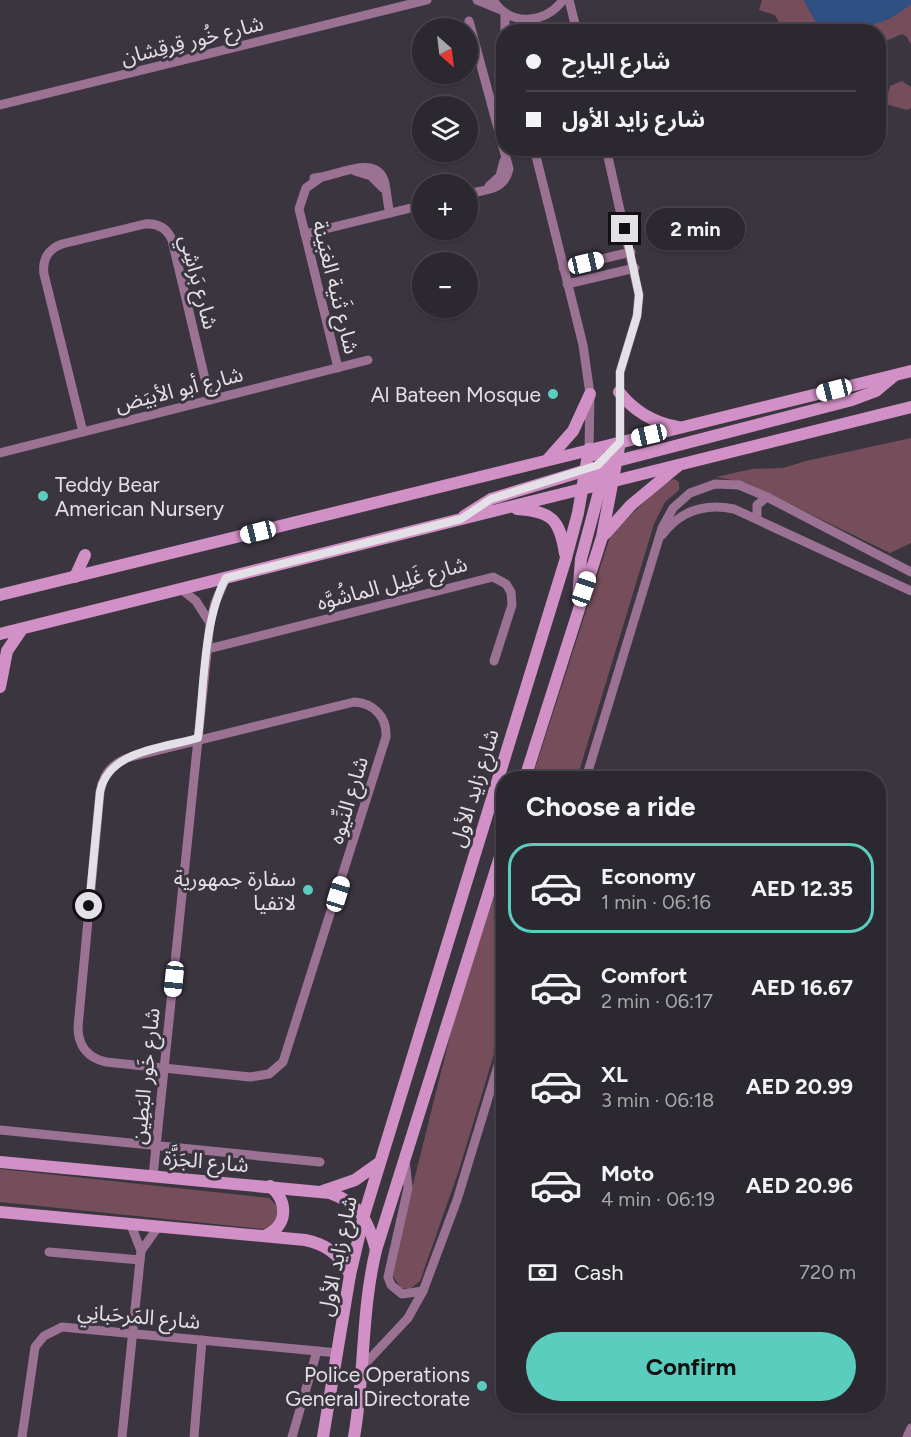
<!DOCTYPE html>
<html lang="en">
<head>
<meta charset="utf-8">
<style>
  :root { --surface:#2c2830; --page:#38343c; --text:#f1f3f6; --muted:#a6a6ab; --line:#48444c; --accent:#59cebe }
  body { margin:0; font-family:Figtree,"Noto Sans Arabic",sans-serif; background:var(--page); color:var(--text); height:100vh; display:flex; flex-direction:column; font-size:22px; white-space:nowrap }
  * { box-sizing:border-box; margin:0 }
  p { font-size:20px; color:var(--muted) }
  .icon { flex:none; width:33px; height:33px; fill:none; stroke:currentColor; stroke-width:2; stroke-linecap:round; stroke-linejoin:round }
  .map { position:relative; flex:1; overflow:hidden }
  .panel { position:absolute; left:496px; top:771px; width:390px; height:642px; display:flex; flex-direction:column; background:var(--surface); border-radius:24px; box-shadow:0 2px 4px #0004,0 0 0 2px var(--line) }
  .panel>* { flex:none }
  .banner { position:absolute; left:496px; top:24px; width:390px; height:132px; border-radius:24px; box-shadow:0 2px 4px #0004,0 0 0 2px var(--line); display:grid; align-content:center; height:132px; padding:0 30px; background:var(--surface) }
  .needle { width:39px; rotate:152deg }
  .buttons { position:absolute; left:412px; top:18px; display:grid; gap:12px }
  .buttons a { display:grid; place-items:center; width:66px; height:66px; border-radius:50%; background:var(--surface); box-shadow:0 2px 4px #0004,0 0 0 2px var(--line); font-size:30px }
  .end { position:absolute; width:27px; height:27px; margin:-14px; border:8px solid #e4e0e7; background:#111; box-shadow:0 0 0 3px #111 }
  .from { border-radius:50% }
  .bubble { position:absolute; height:42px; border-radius:21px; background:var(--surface); box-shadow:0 2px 4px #0004,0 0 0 2px var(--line); font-size:20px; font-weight:700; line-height:42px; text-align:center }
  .car { position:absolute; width:18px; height:36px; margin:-18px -9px; border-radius:8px; box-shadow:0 0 4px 2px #0007; background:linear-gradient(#fff 24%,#345 0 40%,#fff 0 76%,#345 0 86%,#fff 0) }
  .banner b { display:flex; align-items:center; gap:21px; height:57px; font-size:22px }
  .banner b+b { border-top:2px solid var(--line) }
  .banner i { width:15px; height:15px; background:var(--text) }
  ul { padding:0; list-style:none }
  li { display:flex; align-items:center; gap:18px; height:90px; margin:0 12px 9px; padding:0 18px; border:3px solid transparent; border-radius:24px }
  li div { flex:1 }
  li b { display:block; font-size:22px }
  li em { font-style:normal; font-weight:700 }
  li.on { border-color:var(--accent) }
  li>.icon { width:54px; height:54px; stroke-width:1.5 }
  h2 { padding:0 30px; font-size:27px; line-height:72px }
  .pay { display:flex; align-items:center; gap:15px; height:66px; padding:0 30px; font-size:22px }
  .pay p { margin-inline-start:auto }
  .cta { display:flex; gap:12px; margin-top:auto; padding:12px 30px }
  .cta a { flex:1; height:69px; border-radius:36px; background:var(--accent); color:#111; font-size:24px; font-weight:700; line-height:69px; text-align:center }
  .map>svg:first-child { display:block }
  .green { fill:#764e5b }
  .water { fill:#2f5083 }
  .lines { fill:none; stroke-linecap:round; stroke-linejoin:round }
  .street { stroke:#9b7293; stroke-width:9 }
  .secondary { stroke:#d291c6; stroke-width:12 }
  .route { stroke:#e4e0e7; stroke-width:8 }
  .poi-dot { fill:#59cebe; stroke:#3b3540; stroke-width:2 }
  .labels { text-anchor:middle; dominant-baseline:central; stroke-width:6; stroke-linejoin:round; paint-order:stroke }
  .street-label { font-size:21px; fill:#e4e0e7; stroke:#3b3540 }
  .poi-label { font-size:21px; fill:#e4e0e7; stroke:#3b3540; text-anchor:end }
</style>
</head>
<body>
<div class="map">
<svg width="911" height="1437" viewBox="0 0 911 1437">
  <rect width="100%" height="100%" fill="#3b3540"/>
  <g class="green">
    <path d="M762 0H804L816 22 887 20 911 4V45L907 37 902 34 879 44V32L784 31 775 15 759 10Z"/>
    <path d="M902 81 911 87V108L907 110 885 104 890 86Z"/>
    <path d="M911 438V543L890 553 747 483 716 477 752 469 783 468 806 461Z"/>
    <path d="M674 479 679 482V490L665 502 654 524 577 778H532L611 534 663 484Z"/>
    <path d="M504 865V1021L459 1170 420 1281 410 1289 401 1288 391 1273 454 1020Z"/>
    <path d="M0 1169 269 1198 280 1209 273 1226 264 1229 0 1202Z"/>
  </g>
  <path class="water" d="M804 0H911V4C882 28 852 33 816 22Z"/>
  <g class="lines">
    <g class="street">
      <path d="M477 0 499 9"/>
      <path d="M493 0C510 27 545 24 563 0"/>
      <path d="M569 0 577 32"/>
      <path d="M505 32V13"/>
      <path d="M0 105 427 0"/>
      <path d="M534 148 583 345 590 394 589 449"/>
      <path d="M606 148 639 295 637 316 620 372V442"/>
      <path d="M355 171 371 176 383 188"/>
      <path d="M314 178C334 178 374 153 384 180 387 190 387 203 390 213"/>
      <path d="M320 178 306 188 299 209 338 368"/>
      <path d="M489 186 500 176 504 161"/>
      <path d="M468 194C486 189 504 191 509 169L469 21"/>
      <path d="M305 234 423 205"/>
      <path d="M563 268 631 252"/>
      <path d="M567 284 635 268"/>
      <path d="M83 432 44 274C42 260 48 249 62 244L145 224C158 223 167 228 172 240L210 400"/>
      <path d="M0 453 368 360"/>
      <path d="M757 519V505L767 497"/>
      <path d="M662 535C680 511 705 503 734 509L911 591"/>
      <path d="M181 589 196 601 210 623"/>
      <path d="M208 649 493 577 506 584 511 592 512 605 494 661"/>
      <path d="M354 702C374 703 387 717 386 737L283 1062 269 1074 250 1077 106 1062C88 1058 78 1046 78 1027L100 792C103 774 113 762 131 757Z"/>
      <path d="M586 778 662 528 673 508 690 493 715 484 739 485 767 497 911 572"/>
      <path d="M0 1130 320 1162"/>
      <path d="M405 1159 408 1188 388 1277 391 1285 402 1294 423 1291"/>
      <path d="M153 1176 210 623 215 603 226 578"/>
      <path d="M141 1251 158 1227"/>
      <path d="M49 1252 140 1260"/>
      <path d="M363 1366 408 1318 423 1291 457 1200 504 1046"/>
      <path d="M22 1437 35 1347 44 1336 62 1327 338 1353"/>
      <path d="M122 1437 141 1251 131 1225"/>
      <path d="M194 1437 202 1340"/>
      <path d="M292 1437 317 1351"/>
      <path d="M907 1437 911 1428"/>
    </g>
    <g class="secondary">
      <path d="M619 392C634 411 654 423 678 427"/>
      <path d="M549 458 573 431 590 394"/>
      <path d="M583 488 598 471 617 461 852 400 876 391 894 376"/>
      <path d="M517 509C552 511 560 520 565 554"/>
      <path d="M464 516 491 499 590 469"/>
      <path d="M605 534 631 505 678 466"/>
      <path d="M75 577 85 555"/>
      <path d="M0 595 911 371"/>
      <path d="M578 599 581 559 604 473 600 458 589 449"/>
      <path d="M0 634 911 407"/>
      <path d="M0 687 7 651 22 629"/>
      <path d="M525 778 602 537 620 442"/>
      <path d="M0 1162 330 1193C359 1203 369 1222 376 1250"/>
      <path d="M323 1191 355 1180 379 1163"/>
      <path d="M0 1212 305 1240C326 1244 341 1255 350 1275"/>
      <path d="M264 1236C288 1227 289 1202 270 1186"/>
      <path d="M323 1437 350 1275 364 1215 566 558 578 513 589 449"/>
      <path d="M354 1437C365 1375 361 1312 376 1250L504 844"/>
    </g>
  </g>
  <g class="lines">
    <path class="route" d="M89 906 100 792C108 750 164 748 198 738 204 690 203 620 226 578L461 519 491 499 598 465 620 442V372L637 316 639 295 625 229"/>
  </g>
  <g class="poi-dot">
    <circle cx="553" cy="394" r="6"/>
    <circle cx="43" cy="496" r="6"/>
    <circle cx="308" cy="890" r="6"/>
    <circle cx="482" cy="1386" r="6"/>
  </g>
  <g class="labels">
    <g class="street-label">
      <text transform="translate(192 40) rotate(-14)">شارع خُور قِرقِشان</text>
      <text transform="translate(199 282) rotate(75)">شارع بَراشِي</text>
      <text transform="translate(336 287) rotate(76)">شارع ثَنية الغبَينة</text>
      <text transform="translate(179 389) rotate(-14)">شارع أبو الأبيَض</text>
      <text transform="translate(392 583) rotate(-15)">شارع غَلِيل الماشُوَّه</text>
      <text transform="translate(474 788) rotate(-73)">شارع زايد الأول</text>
      <text transform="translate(348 800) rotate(-73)">شارع النِّيوه</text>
      <text transform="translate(145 1076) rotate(-84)">شارع خَور البَطِين</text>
      <text transform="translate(206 1161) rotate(5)">شارع الجَزَّة</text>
      <text transform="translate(337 1256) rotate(-78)">شارع زايد الأول</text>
      <text transform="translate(139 1316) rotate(5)">شارع المَرحَبانِي</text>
    </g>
    <g class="poi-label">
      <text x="541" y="394">Al Bateen Mosque</text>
      <text x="55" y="484" text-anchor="start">Teddy Bear<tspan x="55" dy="24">American Nursery</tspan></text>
      <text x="296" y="878">سفارة جمهورية<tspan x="296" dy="24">لاتفيا</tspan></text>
      <text x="470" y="1374">Police Operations<tspan x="470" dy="24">General Directorate</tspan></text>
    </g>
  </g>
</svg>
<div class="buttons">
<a><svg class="needle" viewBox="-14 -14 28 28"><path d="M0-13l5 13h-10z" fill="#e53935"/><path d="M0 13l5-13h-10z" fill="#a6a6ab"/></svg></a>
<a><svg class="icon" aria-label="layers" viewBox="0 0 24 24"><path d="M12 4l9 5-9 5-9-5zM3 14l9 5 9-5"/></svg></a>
<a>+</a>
<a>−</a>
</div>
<i class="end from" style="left:89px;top:906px"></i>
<i class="end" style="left:625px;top:229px"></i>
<div class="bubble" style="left:646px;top:208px;width:99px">2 min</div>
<i class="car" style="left:586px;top:263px;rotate:77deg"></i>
<i class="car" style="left:834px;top:390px;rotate:256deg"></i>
<i class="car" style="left:649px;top:435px;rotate:257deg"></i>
<i class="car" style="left:258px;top:532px;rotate:256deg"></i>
<i class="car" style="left:584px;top:589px;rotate:19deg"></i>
<i class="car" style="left:338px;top:894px;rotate:17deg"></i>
<i class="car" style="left:174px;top:979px;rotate:186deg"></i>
<div class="banner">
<b><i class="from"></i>شارع اليارِح</b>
<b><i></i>شارع زايد الأول</b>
</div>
<section class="panel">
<h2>Choose a ride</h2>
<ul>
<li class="on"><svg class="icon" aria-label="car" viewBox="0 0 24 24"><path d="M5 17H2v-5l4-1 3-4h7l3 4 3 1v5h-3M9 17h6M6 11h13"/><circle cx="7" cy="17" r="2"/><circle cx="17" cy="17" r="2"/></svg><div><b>Economy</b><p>1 min · 06:16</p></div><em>AED 12.35</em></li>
<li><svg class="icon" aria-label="car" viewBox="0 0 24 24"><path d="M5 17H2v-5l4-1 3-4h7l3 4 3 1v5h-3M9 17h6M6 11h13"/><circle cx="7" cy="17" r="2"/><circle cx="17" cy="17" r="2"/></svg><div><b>Comfort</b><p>2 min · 06:17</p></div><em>AED 16.67</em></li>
<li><svg class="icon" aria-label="car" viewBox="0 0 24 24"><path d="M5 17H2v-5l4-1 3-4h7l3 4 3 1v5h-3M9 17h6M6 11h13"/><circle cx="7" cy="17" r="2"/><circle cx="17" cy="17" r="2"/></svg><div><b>XL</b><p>3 min · 06:18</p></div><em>AED 20.99</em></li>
<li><svg class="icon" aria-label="car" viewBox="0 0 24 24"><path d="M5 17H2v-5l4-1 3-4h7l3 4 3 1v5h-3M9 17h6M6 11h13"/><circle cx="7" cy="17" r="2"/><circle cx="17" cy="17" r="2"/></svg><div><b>Moto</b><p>4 min · 06:19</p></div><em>AED 20.96</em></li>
</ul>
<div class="pay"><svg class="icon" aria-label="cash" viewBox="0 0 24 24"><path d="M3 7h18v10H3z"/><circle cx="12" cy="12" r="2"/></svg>Cash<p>720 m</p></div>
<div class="cta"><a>Confirm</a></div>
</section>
</div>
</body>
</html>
